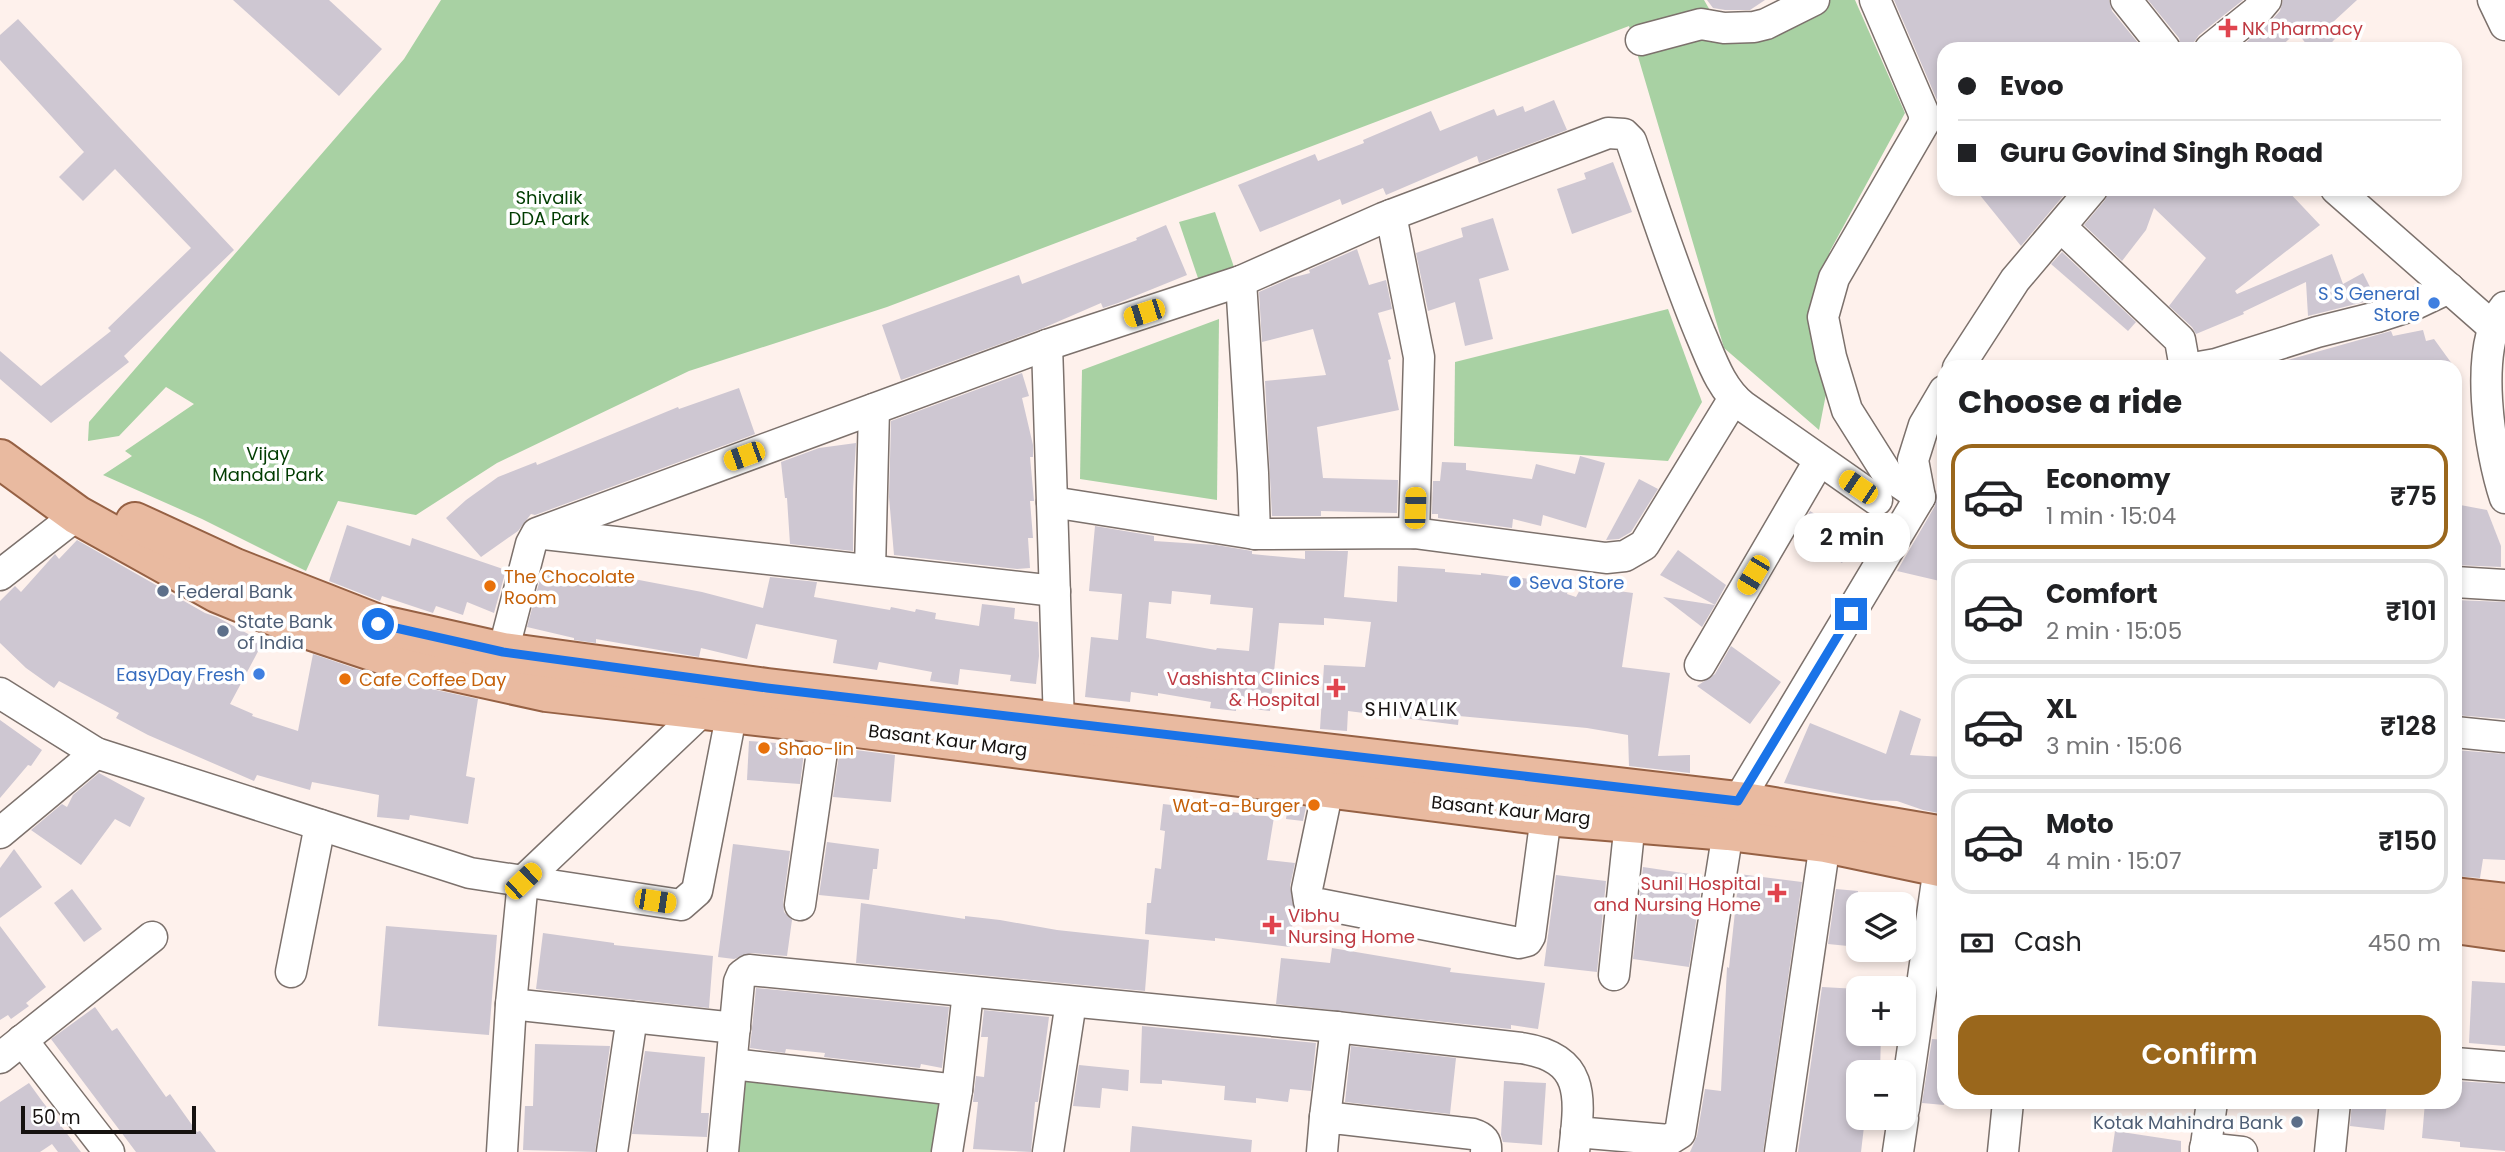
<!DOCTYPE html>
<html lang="en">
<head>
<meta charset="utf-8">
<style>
  :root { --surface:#fff; --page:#f2f2f2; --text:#202124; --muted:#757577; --line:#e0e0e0; --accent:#9a671c }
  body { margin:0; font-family:Poppins,sans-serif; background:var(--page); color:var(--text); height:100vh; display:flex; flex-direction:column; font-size:26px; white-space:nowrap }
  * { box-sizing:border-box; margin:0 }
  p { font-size:23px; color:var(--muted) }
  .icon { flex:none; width:38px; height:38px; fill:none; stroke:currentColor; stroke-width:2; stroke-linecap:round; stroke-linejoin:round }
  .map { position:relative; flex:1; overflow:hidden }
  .drawer { position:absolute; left:1937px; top:360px; width:525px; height:749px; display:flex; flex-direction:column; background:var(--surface); border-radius:21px; box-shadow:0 4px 10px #0003 }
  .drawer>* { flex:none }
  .guide { position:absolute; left:1937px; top:42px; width:525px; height:154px; border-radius:21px; box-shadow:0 4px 10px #0003; display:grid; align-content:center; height:154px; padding:0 21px; background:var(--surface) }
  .controls { position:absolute; left:1846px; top:892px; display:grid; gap:14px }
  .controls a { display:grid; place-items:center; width:70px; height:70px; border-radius:14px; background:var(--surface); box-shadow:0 4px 10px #0003; font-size:35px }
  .scale { position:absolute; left:21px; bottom:18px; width:175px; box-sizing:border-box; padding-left:7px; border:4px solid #161210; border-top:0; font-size:19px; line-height:24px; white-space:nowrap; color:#161210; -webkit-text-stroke:5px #fff; paint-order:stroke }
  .end { position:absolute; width:32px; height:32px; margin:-16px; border:9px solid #1a73e8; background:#fff; box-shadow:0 0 0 4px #fff }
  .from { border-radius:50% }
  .bubble { position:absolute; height:49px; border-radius:21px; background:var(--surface); box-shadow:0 4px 10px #0003; font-size:23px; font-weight:600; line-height:49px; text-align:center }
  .car { position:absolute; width:21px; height:42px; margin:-21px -10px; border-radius:9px; box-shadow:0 0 5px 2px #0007; background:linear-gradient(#f5c518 24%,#345 0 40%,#f5c518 0 76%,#345 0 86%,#f5c518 0) }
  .guide b { display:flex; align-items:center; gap:24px; height:66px; font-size:26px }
  .guide b+b { border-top:2px solid var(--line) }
  .guide i { width:18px; height:18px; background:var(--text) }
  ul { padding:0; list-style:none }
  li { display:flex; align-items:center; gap:21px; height:105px; margin:0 14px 10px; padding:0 7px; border:4px solid var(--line); border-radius:21px }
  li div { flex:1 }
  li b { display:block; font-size:26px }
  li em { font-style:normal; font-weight:600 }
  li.current { border-color:var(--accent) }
  li>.icon { width:63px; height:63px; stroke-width:1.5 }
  h2 { padding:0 21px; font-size:32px; line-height:84px }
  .pay { display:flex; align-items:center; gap:18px; height:77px; padding:0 21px; font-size:26px }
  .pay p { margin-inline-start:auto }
  .primary-button { display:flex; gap:14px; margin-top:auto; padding:14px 21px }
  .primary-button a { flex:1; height:80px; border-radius:21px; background:var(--accent); color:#fff; font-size:28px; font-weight:600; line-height:80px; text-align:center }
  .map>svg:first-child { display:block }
  .green { fill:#a8d1a3 }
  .building { fill:#cec7d2; fill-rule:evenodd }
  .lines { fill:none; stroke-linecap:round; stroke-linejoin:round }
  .minor-casing { stroke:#7c716c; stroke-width:33 }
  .major-casing { stroke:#966144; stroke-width:42 }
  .minor { stroke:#fff; stroke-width:30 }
  .major { stroke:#e9baa0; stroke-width:38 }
  .route { stroke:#1a73e8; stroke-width:9 }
  .health-dot { fill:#e0444e; stroke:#fff; stroke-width:2.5 }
  .shop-dot { fill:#3f7fe0; stroke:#fff; stroke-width:2.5 }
  .food-dot { fill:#e8710a; stroke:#fff; stroke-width:2.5 }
  .service-dot { fill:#5c6f8a; stroke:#fff; stroke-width:2.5 }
  .labels { text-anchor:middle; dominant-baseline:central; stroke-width:7; stroke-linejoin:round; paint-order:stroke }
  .health-label { font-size:18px; fill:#be3a42; stroke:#fff; text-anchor:start }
  .park-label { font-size:18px; fill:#003c00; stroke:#fff }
  .shop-label { font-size:18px; fill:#366cbe; stroke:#fff; text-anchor:end }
  .food-label { font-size:18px; fill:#c56008; stroke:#fff; text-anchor:start }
  .service-label { font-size:18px; fill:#4e5e75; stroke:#fff; text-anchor:start }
  .street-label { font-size:18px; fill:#161210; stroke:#fff }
  .neighbourhood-label { font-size:19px; letter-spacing:2px; fill:#161210; stroke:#fff }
</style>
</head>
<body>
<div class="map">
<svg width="2505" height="1152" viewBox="0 0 2505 1152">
  <rect width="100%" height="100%" fill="#fef1ec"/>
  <g class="green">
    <path d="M441 0H1704L1723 33 1785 0H1855L1905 113 1830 251 1812 313 1827 389 1819 430 1724 348 1629 26 887 307 689 371 497 463 416 515 338 501 306 571 202 519 103 475 132 456 125 451 194 404 166 387 119 436 88 441 89 422 404 59Z"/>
    <path d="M1215 212 1235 270 1200 284 1179 222Z"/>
    <path d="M1668 309 1702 402 1668 461 1454 446 1455 362Z"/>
    <path d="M1219 319 1217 500 1080 479 1082 370Z"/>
    <path d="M744 1073 943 1103 935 1152H733Z"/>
  </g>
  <g class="building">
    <path d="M233 0H329L382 49 339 96Z"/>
    <path d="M1707 0H1765L1750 10H1725L1713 8Z"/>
    <path d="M1894 0H2109L2112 11 2143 49H1944V148H1942L1937 135 1942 123 1940 107Z"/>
    <path d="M2148 0H2243L2199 35 2194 42 2193 49H2182L2179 38Z"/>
    <path d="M2283 0H2357L2332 23 2341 32 2326 49H2310L2297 32 2278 49H2238L2269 23 2280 11Z"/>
    <path d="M18 19 234 250 124 356 129 362 51 423 0 379V351L41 386 111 331 108 328 191 248 115 169 83 201 59 177 84 152 0 60V35Z"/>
    <path d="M1554 100 1567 130 1479 163 1477 156 1386 195 1383 188 1342 205 1340 199 1260 232 1238 185 1315 154 1318 161 1364 143 1363 140 1431 111 1440 131 1494 109 1497 116 1523 106 1525 112Z"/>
    <path d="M1613 162 1632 212 1572 234 1557 189 1586 179 1584 173Z"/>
    <path d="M1975 189H2069L2021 246Z"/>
    <path d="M2109 189H2286L2320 225 2235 291 2237 294 2332 254 2343 284 2363 273 2376 299 2308 316 2306 282 2243 312 2244 314 2196 334 2192 327 2169 306 2206 258 2154 208 2146 230 2122 261 2084 225 2105 200Z"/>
    <path d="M1493 218 1509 270 1479 279 1493 339 1465 346 1455 302 1428 311 1416 253 1463 237 1461 228Z"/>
    <path d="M1166 225 1187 275 1118 303 1103 308 1101 303 1041 329 901 380 882 325 1019 275 1022 284 1137 240 1136 238Z"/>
    <path d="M1357 249 1369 285 1386 280 1392 309 1378 313 1391 359 1388 360 1399 410 1317 427 1323 478 1398 480 1397 513 1321 511V516H1272L1265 381 1326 375 1313 329 1262 342 1259 292 1291 278 1310 273 1309 270Z"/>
    <path d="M2062 252 2136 322 2128 331 2051 264Z"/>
    <path d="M2423 330 2426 341 2434 339 2455 368H2277V363L2391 331 2393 336Z"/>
    <path d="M1022 373 1029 396 1022 398 1033 445V457H1030L1034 501H1030L1033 538H1028L1030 568 1017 569 894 555 889 497 891 421Z"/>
    <path d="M739 388 755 434 535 515 531 514 518 531 481 557 446 518 466 500 498 477 536 462 537 465 678 407 679 409Z"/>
    <path d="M856 443 853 490V551L790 544 787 498H785L781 462 819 448Z"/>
    <path d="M1580 456 1605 463 1586 528 1543 515 1541 526 1513 519 1512 528 1438 518V514H1432L1433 481H1440L1442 462 1466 463V470L1532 479 1536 464 1575 474Z"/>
    <path d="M1944 474V582L1897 571 1935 506 1937 490Z"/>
    <path d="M1639 479 1658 489 1631 532 1619 539 1606 540Z"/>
    <path d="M2455 504 2487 510 2501 546V567L2455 565Z"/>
    <path d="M1810 511 1857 540 1842 563 1797 534Z"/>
    <path d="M347 525 410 546 412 538 506 570 494 613 467 602 463 615 436 606 433 613 382 596 380 601 329 581Z"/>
    <path d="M1095 526 1154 536V541L1216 545 1252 551V554L1305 559V551H1348L1344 597 1397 602 1398 566 1445 569V572L1481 575V573L1570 584 1567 594 1576 597 1582 586 1633 593 1622 667 1670 673 1658 756 1690 755V773L1629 766 1628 735 1587 728 1459 716 1458 725 1348 711 1347 731 1320 729 1324 665 1365 667 1371 622 1324 618V625L1279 623 1270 711 1236 707V711L1210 708 1211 702 1158 693V696L1131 692 1130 702 1085 697 1091 637 1118 640 1122 594 1089 591ZM1172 591 1211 595 1210 604 1253 608 1249 651 1217 648 1216 650 1146 638 1149 602 1171 604Z"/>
    <path d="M77 540 205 613 217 617 263 642 230 704 253 714 252 716 298 731 313 654 366 672V675L478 699 466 776 475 778 468 824 410 815 409 820 377 817 379 795 312 782 310 790 257 775 254 781 148 735 116 718 119 713 59 681 54 688 26 668 0 643V601L15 586 21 592 55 554 59 559Z"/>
    <path d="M1678 550 1726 585 1715 605 1660 575Z"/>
    <path d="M542 572 587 582 588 575 617 582 618 576 702 592 763 608 770 577 817 582 814 597 890 610 891 607 915 612 916 609 936 613 935 619 979 626 982 604 1015 608 1014 619 1038 622 1039 656 1036 684 1010 681 1011 675 960 669 958 685 930 681 932 672 879 662 877 670 833 663 837 640 756 624 747 659 701 648 699 657 596 639V643L574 640V638L527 627Z"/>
    <path d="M1663 597 1715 605 1702 627Z"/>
    <path d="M2455 600 2505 602V719L2455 715Z"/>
    <path d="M1731 646 1781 682 1750 724 1697 686 1715 674Z"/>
    <path d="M1900 710 1921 719 1910 755 1944 757V814L1923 810 1897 801 1871 800 1784 783 1810 723 1886 754Z"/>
    <path d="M0 720 42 750 31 766 28 765 0 798Z"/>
    <path d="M749 741 805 745 800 784 747 780Z"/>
    <path d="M840 748 895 755 891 802 833 797Z"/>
    <path d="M2455 750 2505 754V860L2483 859 2480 878 2455 876Z"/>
    <path d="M99 773 145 798 130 827 115 819 81 865 31 830 62 804 67 807 73 795Z"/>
    <path d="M1163 804 1274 817 1267 860 1295 863 1290 886 1294 910 1290 947 1215 938V941L1145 934 1147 903H1151L1155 868 1161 869 1165 831 1160 830Z"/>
    <path d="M1288 805 1306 807 1303 821 1286 819Z"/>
    <path d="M827 842 879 849 877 869H873L869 900 819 895Z"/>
    <path d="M733 844 790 851 783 903 784 912 792 920 787 956 751 953 734 959 718 957Z"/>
    <path d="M14 849 42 887 0 918V868Z"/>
    <path d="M1643 867 1703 876 1689 967 1633 959Z"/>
    <path d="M1739 874 1802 882 1763 1152H1690L1697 1136 1705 1089 1721 1091 1727 967 1729 968Z"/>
    <path d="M1556 875 1606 881 1597 972 1544 966Z"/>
    <path d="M72 889 102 929 84 942 54 903Z"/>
    <path d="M1836 889 1858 891V947L1828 944Z"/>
    <path d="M861 903 965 919V916L1000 920 1057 930 1149 940 1145 991 856 963Z"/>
    <path d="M0 926 46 987 26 1003 29 1006 11 1019 8 1015 0 1020Z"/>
    <path d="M386 926 497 935 489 1035 378 1026Z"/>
    <path d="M543 933 614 943V945L713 956 709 1008 536 989Z"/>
    <path d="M1332 948 1451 968 1450 972 1545 983 1538 1029 1511 1025V1029L1276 1004 1281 958 1330 963Z"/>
    <path d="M2472 981 2505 983V1046L2469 1043Z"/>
    <path d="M1822 987 1858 989V1034H1881L1880 1073H1858V1118H1865L1861 1152H1798Z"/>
    <path d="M756 988 949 1007 942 1068 921 1064 920 1068 824 1057 825 1053 786 1049 785 1053 750 1048Z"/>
    <path d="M95 1007 112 1031 117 1028 166 1097 170 1094 197 1132 200 1131 216 1152H136L51 1039Z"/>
    <path d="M984 1010 1049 1017 1038 1102H1035L1031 1152 973 1149 978 1102H973L976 1076 984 1077 988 1037H981Z"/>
    <path d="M1142 1026 1316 1043 1311 1091 1290 1089 1288 1102 1256 1098V1103L1224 1100 1225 1086 1162 1080V1084L1140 1083Z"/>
    <path d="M1932 1039 1944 1040V1105L1922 1103Z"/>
    <path d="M535 1044 610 1046 595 1152 523 1150 525 1106H533Z"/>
    <path d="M1351 1046 1456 1058 1450 1114 1345 1102Z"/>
    <path d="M645 1051 705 1057 701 1113H709L707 1137 632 1134Z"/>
    <path d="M1079 1065 1129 1070 1128 1091 1102 1088 1100 1108 1073 1106Z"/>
    <path d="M1504 1081 1546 1083 1542 1145 1503 1142 1501 1135Z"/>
    <path d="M2455 1081 2505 1084V1151L2460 1147V1142L2422 1138 2425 1102H2455Z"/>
    <path d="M29 1083 42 1101 81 1152H58L52 1144 40 1152H0V1102Z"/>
    <path d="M2352 1102H2387L2384 1130 2350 1126Z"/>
    <path d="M1132 1126 1252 1140 1251 1152H1130Z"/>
    <path d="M2115 1131 2181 1141V1152H2112Z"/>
  </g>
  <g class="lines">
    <g class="minor-casing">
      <g id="minor">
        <path d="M1875 0 1924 114V123L1834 278 1823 317 1831 357 1847 410 1888 475 1920 497"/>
        <path d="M2126 0 2165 49"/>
        <path d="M2493 0 2505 25"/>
        <path d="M1641 40 1701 24 1724 28 1754 27 1766 24 1814 0"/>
        <path d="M2210 49 2256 12 2266 0"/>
        <path d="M2336 189 2493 327"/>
        <path d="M1391 215 1419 357 1414 533"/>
        <path d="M2061 227 2180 340 2185 368"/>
        <path d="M1241 281 1253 473 1255 534"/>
        <path d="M2505 307C2472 346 2490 453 2505 498"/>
        <path d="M1047 345 1059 724"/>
        <path d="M1958 368 2015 280 2092 189"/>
        <path d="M2193 368 2216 364 2317 332 2377 317 2411 306 2449 288"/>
        <path d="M1052 502 1255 534 1414 533 1606 558 1625 556 1644 545 1734 398"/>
        <path d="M544 534 1055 591"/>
        <path d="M870 570 874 409"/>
        <path d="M0 575 77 515"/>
        <path d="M2455 582 2505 585"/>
        <path d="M503 652 531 544 537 533 1047 345 1241 281 1383 218 1608 133 1624 134 1631 141C1653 205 1674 270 1700 333 1711 358 1720 388 1743 406L1877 500"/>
        <path d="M1700 665 1819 461"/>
        <path d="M0 693 96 753 470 873 681 905 697 891 736 691"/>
        <path d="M2455 732 2505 737"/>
        <path d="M1328 789 1307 889 1309 902 1519 943 1527 941 1530 936 1546 816"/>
        <path d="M0 833 96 753"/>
        <path d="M800 905 826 724"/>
        <path d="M291 972 320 825"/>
        <path d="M1614 975 1630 822"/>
        <path d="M511 1004 735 1028"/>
        <path d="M22 1040 109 1152"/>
        <path d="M0 1058 152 937"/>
        <path d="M2455 1063 2505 1067"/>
        <path d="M732 1064 957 1090 947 1152"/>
        <path d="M957 1090 968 992"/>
        <path d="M1904 1109 1939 867"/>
        <path d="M1325 1117 1336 1027 1521 1048C1587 1058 1580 1098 1574 1152"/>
        <path d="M1576 1132 1669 1140 1680 1133 1728 831 1738 801 1920 497 1913 460 1924 425 1944 391"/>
        <path d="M2205 1148 2242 1152"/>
        <path d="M502 1152 511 1004 523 881 703 710 710 697"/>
        <path d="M612 1152 632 1017"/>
        <path d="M723 1152 739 982 742 975 749 970 1336 1027"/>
        <path d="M1048 1152 1071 1002"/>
        <path d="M1322 1152 1325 1117 1473 1134C1483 1137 1487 1141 1486 1152"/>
        <path d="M1780 1152 1825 843"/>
        <path d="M1898 1152 1903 1118"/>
        <path d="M2003 1152 2008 1102"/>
        <path d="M2205 1152 2212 1102"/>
        <path d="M2330 1152 2335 1102"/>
      </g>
    </g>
    <g class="major-casing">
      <g id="major">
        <path d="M0 459 77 515 217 593 303 628 396 659 546 692 826 724 1546 816 1728 831 1825 843 1944 868"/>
        <path d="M135 522 235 568 378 624 503 652 767 688 1738 801 1944 836"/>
        <path d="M2455 897 2505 903"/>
        <path d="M2455 924 2505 931"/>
      </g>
    </g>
    <use href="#minor" class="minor"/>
    <use href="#major" class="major"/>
  </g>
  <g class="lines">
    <path class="route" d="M378 624 503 652 767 688 1738 801 1851 614"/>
  </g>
  <g class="health-dot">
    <path d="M2224.5 17.5h7v7h7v7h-7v7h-7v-7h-7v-7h7z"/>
    <path d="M1332.5 677.5h7v7h7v7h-7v7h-7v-7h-7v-7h7z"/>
    <path d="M1773.5 882.5h7v7h7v7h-7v7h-7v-7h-7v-7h7z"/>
    <path d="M1268.5 914.5h7v7h7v7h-7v7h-7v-7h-7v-7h7z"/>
  </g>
  <g class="shop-dot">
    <circle cx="2434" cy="303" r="7"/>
    <circle cx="1515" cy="582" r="7"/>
    <circle cx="259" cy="674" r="7"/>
  </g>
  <g class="food-dot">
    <circle cx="490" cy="586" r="7"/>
    <circle cx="345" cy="679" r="7"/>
    <circle cx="764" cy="748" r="7"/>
    <circle cx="1314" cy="805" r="7"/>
  </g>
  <g class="service-dot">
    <circle cx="163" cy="591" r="7"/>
    <circle cx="223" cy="631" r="7"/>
    <circle cx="2297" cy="1122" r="7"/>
  </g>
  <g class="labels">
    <g class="health-label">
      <text x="2242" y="28">NK Pharmacy</text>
      <text x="1320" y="678" text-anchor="end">Vashishta Clinics<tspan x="1320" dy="21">&amp; Hospital</tspan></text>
      <text x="1761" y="883" text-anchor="end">Sunil Hospital<tspan x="1761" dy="21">and Nursing Home</tspan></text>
      <text x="1288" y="915">Vibhu<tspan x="1288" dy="21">Nursing Home</tspan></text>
    </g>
    <g class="park-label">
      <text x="549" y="197">Shivalik<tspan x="549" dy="21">DDA Park</tspan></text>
      <text x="268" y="453">Vijay<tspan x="268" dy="21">Mandal Park</tspan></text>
    </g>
    <g class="shop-label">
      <text x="2420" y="293">S S General<tspan x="2420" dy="21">Store</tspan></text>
      <text x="1529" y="582" text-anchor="start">Seva Store</text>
      <text x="245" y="674">EasyDay Fresh</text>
    </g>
    <g class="food-label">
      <text x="504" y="576">The Chocolate<tspan x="504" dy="21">Room</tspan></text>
      <text x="359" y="679">Cafe Coffee Day</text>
      <text x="778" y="748">Shao-lin</text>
      <text x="1300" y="805" text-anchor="end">Wat-a-Burger</text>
    </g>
    <g class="service-label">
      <text x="177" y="591">Federal Bank</text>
      <text x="237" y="621">State Bank<tspan x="237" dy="21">of India</tspan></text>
      <text x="2283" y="1122" text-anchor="end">Kotak Mahindra Bank</text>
    </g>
    <g class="street-label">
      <text transform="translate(948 740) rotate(7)">Basant Kaur Marg</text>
      <text transform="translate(1511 810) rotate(6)">Basant Kaur Marg</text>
    </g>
    <g class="neighbourhood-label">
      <text x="1412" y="709">SHIVALIK</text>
    </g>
  </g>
</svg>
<div class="controls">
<a><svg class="icon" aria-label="layers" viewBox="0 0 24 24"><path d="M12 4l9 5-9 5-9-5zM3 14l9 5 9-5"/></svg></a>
<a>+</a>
<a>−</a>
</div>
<div class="scale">50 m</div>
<i class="end from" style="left:378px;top:624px"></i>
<i class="end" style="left:1851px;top:614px"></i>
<div class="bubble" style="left:1794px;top:513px;width:116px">2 min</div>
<i class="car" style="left:1144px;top:313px;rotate:252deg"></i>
<i class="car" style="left:744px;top:456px;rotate:250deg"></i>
<i class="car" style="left:1858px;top:487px;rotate:304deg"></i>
<i class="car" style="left:1415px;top:508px;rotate:2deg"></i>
<i class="car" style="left:1753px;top:575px;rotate:211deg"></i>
<i class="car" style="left:523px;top:881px;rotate:46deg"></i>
<i class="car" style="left:655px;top:901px;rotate:99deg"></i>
<div class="guide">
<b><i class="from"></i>Evoo</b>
<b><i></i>Guru Govind Singh Road</b>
</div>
<section class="drawer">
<h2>Choose a ride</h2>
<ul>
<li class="current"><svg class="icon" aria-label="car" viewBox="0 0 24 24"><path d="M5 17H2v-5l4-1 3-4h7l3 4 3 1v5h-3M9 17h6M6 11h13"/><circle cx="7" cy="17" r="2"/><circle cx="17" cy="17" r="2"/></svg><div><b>Economy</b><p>1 min · 15:04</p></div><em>₹75</em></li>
<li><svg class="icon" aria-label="car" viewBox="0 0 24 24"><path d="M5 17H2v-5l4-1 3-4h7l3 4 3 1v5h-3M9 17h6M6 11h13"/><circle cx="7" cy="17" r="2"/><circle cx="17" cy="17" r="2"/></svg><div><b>Comfort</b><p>2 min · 15:05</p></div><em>₹101</em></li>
<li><svg class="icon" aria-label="car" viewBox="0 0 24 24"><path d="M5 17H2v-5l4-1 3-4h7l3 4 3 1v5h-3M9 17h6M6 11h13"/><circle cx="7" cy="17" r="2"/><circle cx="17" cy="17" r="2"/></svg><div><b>XL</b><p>3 min · 15:06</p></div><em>₹128</em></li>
<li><svg class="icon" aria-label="car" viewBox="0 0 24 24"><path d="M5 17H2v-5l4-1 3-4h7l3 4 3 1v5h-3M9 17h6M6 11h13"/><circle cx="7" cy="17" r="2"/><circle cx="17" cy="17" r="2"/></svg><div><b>Moto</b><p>4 min · 15:07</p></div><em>₹150</em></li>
</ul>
<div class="pay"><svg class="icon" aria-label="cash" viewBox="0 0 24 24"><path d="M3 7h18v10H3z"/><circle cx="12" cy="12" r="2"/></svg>Cash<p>450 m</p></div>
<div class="primary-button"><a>Confirm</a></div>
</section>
</div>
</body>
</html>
